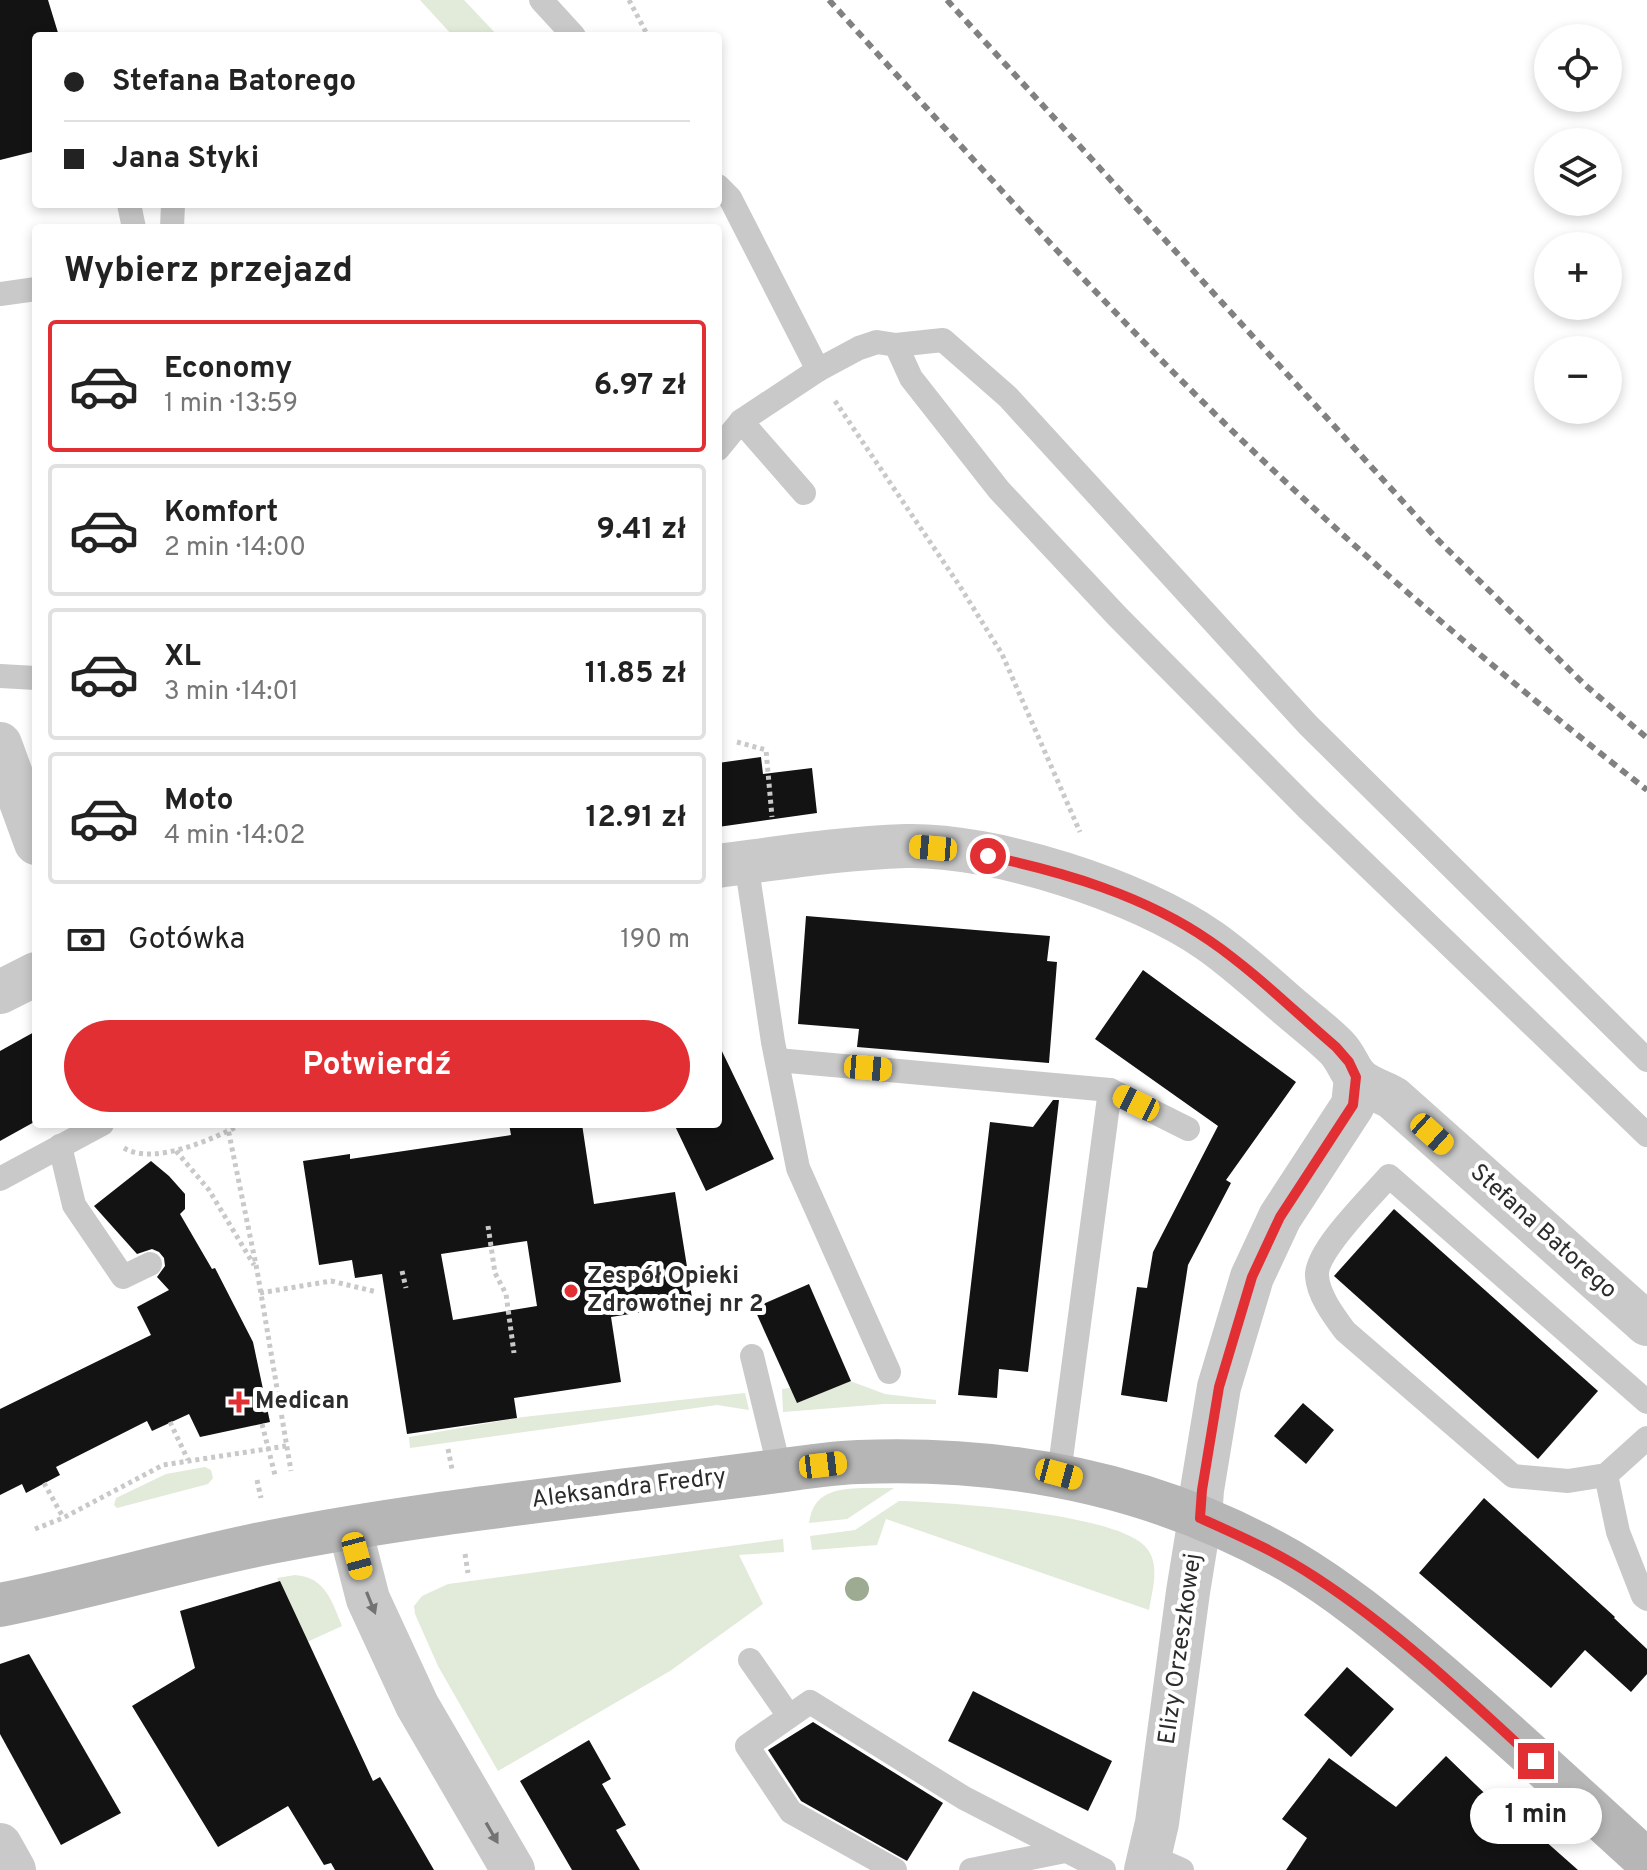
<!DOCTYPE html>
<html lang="pl">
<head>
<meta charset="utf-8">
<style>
  :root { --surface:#fff; --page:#f6f6f6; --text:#222; --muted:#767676; --line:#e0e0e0; --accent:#e22f34 }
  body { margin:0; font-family:Overpass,sans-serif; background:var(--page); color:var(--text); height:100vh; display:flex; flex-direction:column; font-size:30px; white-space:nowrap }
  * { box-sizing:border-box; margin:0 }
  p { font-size:26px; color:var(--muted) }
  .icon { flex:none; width:44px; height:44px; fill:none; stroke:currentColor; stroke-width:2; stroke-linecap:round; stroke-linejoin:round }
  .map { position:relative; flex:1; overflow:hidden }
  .panel { position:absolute; left:32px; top:224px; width:690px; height:904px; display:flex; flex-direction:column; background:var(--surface); border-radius:8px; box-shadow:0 4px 12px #0003 }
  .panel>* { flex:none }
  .guide { position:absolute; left:32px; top:32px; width:690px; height:176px; border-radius:8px; box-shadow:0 4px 12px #0003; display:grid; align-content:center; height:176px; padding:0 32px; background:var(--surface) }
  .fabs { position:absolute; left:1534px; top:24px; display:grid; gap:16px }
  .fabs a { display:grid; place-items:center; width:88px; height:88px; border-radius:50%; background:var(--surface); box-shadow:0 4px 12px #0003; font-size:40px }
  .end { position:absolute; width:36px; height:36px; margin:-18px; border:10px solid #e22f34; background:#fff; box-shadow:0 0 0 4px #fff }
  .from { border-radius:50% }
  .bubble { position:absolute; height:56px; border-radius:28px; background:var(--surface); box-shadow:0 4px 12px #0003; font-size:26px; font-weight:700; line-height:56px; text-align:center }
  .car { position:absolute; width:24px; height:48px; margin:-24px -12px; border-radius:10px; box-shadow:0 0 6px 2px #0007; background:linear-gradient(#f5c518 24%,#345 0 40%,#f5c518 0 76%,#345 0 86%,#f5c518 0) }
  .guide b { display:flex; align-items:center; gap:28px; height:76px; font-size:30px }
  .guide b+b { border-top:2px solid var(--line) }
  .guide i { width:20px; height:20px; background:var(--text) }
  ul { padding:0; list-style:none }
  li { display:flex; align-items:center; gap:24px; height:132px; margin:0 16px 12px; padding:0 16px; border:4px solid var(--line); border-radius:8px }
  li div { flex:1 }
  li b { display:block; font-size:30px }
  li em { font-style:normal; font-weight:700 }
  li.current { border-color:var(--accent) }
  li>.icon { width:72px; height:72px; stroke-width:1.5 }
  h2 { padding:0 32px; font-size:36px; line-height:96px }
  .pay { display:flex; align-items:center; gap:20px; height:88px; padding:0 32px; font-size:30px }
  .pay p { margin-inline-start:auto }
  .button { display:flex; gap:16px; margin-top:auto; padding:16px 32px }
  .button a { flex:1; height:92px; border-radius:48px; background:var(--accent); color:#fff; font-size:32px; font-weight:700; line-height:92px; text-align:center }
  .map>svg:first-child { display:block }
  .green { fill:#e2eada }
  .building { fill:#131313; fill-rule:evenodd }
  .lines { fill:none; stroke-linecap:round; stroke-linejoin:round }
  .path { stroke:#c9c9c9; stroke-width:5; stroke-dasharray:4 4; stroke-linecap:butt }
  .lane { stroke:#c9c9c9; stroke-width:24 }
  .street { stroke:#c9c9c9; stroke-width:44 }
  .secondary { stroke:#b6b6b6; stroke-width:44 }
  .rail { stroke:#818181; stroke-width:6; stroke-dasharray:8 6; stroke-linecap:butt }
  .tree { fill:#9dab93 }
  .oneway { fill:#737373 }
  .route { stroke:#e22f34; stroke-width:10 }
  .poi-dot { fill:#e22f34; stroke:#fff; stroke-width:3 }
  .labels { text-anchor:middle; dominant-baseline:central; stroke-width:8; stroke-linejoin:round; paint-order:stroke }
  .street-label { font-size:24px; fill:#2c2c2c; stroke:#fff }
  .poi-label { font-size:24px; font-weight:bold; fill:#2c2c2c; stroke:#fff; text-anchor:start }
</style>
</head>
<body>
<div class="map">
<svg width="1647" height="1870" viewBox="0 0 1647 1870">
  <rect width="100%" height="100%" fill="#fff"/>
  <g class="green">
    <path d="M420 0H464L498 36H453Z"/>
    <path d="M850 1381 885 1394 936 1400V1404H884L783 1412 782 1389 790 1388 797 1403Z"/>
    <path d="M745 1393 749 1410 717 1405 410 1448 409 1437 523 1417Z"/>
    <path d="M205 1467 211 1470 213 1478 208 1484 117 1508 114 1505 116 1498 166 1474Z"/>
    <path d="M862 1488H894L847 1519 809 1523C813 1492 836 1489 862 1488Z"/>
    <path d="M899 1501C945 1502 1124 1513 1148 1550 1160 1567 1152 1591 1149 1610L886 1519 877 1545 812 1550 810 1536 855 1530Z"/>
    <path d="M783 1539 784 1552 739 1555 763 1604 670 1671 498 1771 438 1666 415 1614 414 1606 422 1596 448 1584Z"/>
    <path d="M295 1575C325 1577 332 1601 342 1626L307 1642 277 1578Z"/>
  </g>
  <g class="building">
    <path d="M0 0H48L59 36H36V151L0 160Z"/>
    <path d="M761 757 763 774 812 768 817 813 718 827V763Z"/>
    <path d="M806 916 1050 936 1047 961 1057 962 1049 1063 857 1047 859 1029 798 1024Z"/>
    <path d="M1143 970 1296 1082 1226 1180 1231 1183 1188 1265 1167 1402 1121 1395 1137 1287 1147 1288 1153 1252 1218 1126 1095 1039Z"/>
    <path d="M36 1031V1121L0 1141V1051Z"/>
    <path d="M718 1043 774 1159 706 1191 674 1124H718Z"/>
    <path d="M1053 1100H1059L1028 1372 999 1369 997 1398 958 1395 990 1122 1033 1127Z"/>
    <path d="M509 1124H582L594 1204 675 1192 693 1304 611 1317 621 1382 514 1398 517 1418 407 1434 382 1274 355 1278 352 1260 319 1265 303 1161 350 1154V1159L511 1135ZM527 1241 537 1306 453 1320 441 1254Z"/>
    <path d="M151 1161 169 1176 185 1194V1209L180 1214 212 1269 215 1268 253 1342 270 1422 200 1437 189 1414 152 1431 147 1421 56 1467 60 1475 26 1493 22 1484 0 1495V1409L151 1335 137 1307 169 1290 157 1277 165 1266 164 1258 159 1252 152 1249 137 1254 94 1206Z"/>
    <path d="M1394 1209 1598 1391 1538 1459 1334 1276Z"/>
    <path d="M809 1284 851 1381 797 1403 754 1308Z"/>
    <path d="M1303 1403 1334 1430 1306 1464 1274 1436Z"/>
    <path d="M1484 1498 1615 1617 1614 1618 1647 1649V1674L1631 1692 1585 1650 1551 1688 1419 1573Z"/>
    <path d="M280 1581 373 1781 380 1777 434 1870H335L331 1863 324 1865 288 1806 218 1847 132 1706 195 1668 180 1611Z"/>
    <path d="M29 1654 121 1813 61 1845 0 1734V1664Z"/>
    <path d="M1347 1667 1394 1709 1351 1757 1304 1715Z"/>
    <path d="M973 1691 1112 1761 1088 1811 948 1741Z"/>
    <path d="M813 1722 943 1803 907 1861 801 1801 768 1750Z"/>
    <path d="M589 1740 611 1779 602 1784 626 1825 616 1830 640 1870H572L520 1781Z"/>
    <path d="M1446 1756 1504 1812 1508 1808 1578 1870H1286L1307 1838 1282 1819 1329 1758 1396 1807Z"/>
  </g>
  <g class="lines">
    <g class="path">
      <path d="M629 0 648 36"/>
      <path d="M835 401 959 585 1002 654 1080 832"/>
      <path d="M737 742 766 750 772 817"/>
      <path d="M227 1124 257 1270 291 1471"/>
      <path d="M124 1148C154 1166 213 1139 242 1124"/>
      <path d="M176 1151 209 1190 254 1265"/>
      <path d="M488 1226 495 1273 506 1294 514 1353"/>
      <path d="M402 1271 406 1288"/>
      <path d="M260 1293 331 1281 377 1292"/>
      <path d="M170 1422 188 1460"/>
      <path d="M262 1424 275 1475"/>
      <path d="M448 1449 452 1469"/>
      <path d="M257 1480 261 1498"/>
      <path d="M44 1483 63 1517"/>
      <path d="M35 1529 63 1518 163 1465 286 1446"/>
      <path d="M465 1554 468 1573"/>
    </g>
    <g class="lane">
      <path d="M541 0 574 36"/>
      <path d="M718 186 730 198 818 370"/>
      <path d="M129 204 134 228"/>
      <path d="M172 228 173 204"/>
      <path d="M0 294 36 289"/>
      <path d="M896 345 943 340 1008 397 1308 725 1647 1060"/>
      <path d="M741 421 804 493"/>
      <path d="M718 449 741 421 818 370 859 348 877 342 896 345 911 378 999 490 1117 616 1307 808 1647 1135"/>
      <path d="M0 676 36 678"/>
      <path d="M746 862 773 1042 798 1168 889 1372"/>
      <path d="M777 1060 1110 1090 1188 1129"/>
      <path d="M60 1146 74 1205 123 1277 150 1264"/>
      <path d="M0 1179 102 1124"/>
      <path d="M752 1356 780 1471"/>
      <path d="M1647 1402 1389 1176C1372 1196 1315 1251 1317 1276 1318 1295 1334 1316 1345 1331L1513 1476 1568 1481 1606 1475 1647 1438"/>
      <path d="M1059 1474 1110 1090"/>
      <path d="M1606 1475 1618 1532 1643 1596 1647 1599"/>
      <path d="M750 1660 789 1716"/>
      <path d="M1150 1856 1182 1870"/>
      <path d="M895 1870 791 1812 747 1746 810 1702 964 1798 1104 1870"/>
      <path d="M971 1870 1065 1851"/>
    </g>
    <g class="street">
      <path d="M0 744 36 843"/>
      <path d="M718 866C780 858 843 848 906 846 993 844 1139 891 1210 941 1237 960 1261 982 1285 1003 1302 1018 1320 1031 1336 1047 1346 1057 1349 1069 1356 1077 1364 1086 1382 1092 1393 1098L1647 1324"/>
      <path d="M0 992 36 974"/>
      <path d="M350 1529 368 1599 417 1705 513 1870"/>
      <path d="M0 1845 14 1870"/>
      <path d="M1146 1870 1157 1823 1188 1592 1200 1518 1202 1490 1219 1387 1252 1277 1280 1217 1353 1105 1356 1077"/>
    </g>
    <path class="secondary" d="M0 1605C91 1587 180 1560 271 1542 392 1518 514 1504 635 1489 683 1483 730 1477 778 1471 804 1467 832 1463 858 1462 1010 1456 1157 1485 1290 1561 1339 1590 1383 1626 1426 1663 1502 1727 1574 1795 1647 1861"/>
    <g class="rail">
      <path d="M829 0C943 126 1056 253 1175 374 1322 523 1482 661 1647 790"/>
      <path d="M947 0 1437 539 1584 684 1647 738"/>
    </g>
  </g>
  <circle class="tree" cx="857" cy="1589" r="12"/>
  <defs><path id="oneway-solid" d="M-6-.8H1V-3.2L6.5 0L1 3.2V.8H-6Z" transform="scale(2)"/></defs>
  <g class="oneway">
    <use href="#oneway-solid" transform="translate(371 1603) rotate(68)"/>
    <use href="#oneway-solid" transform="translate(492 1833) rotate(60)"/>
  </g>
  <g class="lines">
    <path class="route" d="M988 856C1064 872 1145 896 1210 941 1255 972 1295 1012 1336 1047L1349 1062 1356 1077 1353 1105 1280 1217 1252 1277 1219 1387 1202 1490 1200 1518C1240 1536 1279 1553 1315 1577 1395 1629 1467 1697 1536 1761"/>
  </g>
  <g class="poi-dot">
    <circle cx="571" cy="1291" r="8"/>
    <path d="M235 1390h8v8h8v8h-8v8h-8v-8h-8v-8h8z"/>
  </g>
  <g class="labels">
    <g class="street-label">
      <text transform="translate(1543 1232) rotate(42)">Stefana Batorego</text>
      <text transform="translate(629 1489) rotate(-7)">Aleksandra Fredry</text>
      <text transform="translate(1181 1649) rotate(-82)">Elizy Orzeszkowej</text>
    </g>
    <g class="poi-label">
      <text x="587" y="1277">Zespół Opieki<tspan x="587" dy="28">Zdrowotnej nr 2</tspan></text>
      <text x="255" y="1402">Medican</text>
    </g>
  </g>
</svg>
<div class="fabs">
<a><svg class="icon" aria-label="locate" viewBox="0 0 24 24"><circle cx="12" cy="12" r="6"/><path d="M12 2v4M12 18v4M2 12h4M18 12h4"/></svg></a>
<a><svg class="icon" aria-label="layers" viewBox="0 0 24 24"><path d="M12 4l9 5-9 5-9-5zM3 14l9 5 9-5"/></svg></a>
<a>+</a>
<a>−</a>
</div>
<i class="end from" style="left:988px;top:856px"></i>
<i class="end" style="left:1536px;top:1761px"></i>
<div class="bubble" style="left:1470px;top:1788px;width:132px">1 min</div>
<i class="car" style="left:933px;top:848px;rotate:275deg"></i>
<i class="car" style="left:868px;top:1068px;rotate:95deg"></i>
<i class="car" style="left:1136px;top:1103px;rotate:296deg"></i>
<i class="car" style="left:1432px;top:1134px;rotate:132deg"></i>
<i class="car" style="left:823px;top:1465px;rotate:83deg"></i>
<i class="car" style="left:1059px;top:1474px;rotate:105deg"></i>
<i class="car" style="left:357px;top:1556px;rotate:165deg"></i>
<div class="guide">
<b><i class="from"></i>Stefana Batorego</b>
<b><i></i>Jana Styki</b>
</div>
<section class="panel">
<h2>Wybierz przejazd</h2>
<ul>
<li class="current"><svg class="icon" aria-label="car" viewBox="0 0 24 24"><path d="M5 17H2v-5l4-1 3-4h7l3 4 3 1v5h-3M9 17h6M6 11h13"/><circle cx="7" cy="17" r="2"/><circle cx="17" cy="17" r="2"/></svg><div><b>Economy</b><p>1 min · 13:59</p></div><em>6.97 zł</em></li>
<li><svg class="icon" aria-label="car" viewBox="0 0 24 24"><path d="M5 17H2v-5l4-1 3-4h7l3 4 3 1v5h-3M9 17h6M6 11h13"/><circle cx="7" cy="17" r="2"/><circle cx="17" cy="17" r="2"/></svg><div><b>Komfort</b><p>2 min · 14:00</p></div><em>9.41 zł</em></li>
<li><svg class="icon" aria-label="car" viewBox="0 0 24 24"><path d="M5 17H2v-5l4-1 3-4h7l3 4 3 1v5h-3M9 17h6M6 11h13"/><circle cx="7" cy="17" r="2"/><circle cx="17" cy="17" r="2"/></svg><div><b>XL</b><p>3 min · 14:01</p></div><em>11.85 zł</em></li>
<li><svg class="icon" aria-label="car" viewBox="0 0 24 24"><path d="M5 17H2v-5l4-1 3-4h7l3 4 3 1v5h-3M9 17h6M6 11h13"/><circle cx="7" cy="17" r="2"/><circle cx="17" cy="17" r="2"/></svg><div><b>Moto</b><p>4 min · 14:02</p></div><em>12.91 zł</em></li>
</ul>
<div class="pay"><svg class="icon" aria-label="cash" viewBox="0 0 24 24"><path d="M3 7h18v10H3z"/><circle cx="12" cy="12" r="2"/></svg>Gotówka<p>190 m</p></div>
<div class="button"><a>Potwierdź</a></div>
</section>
</div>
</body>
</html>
